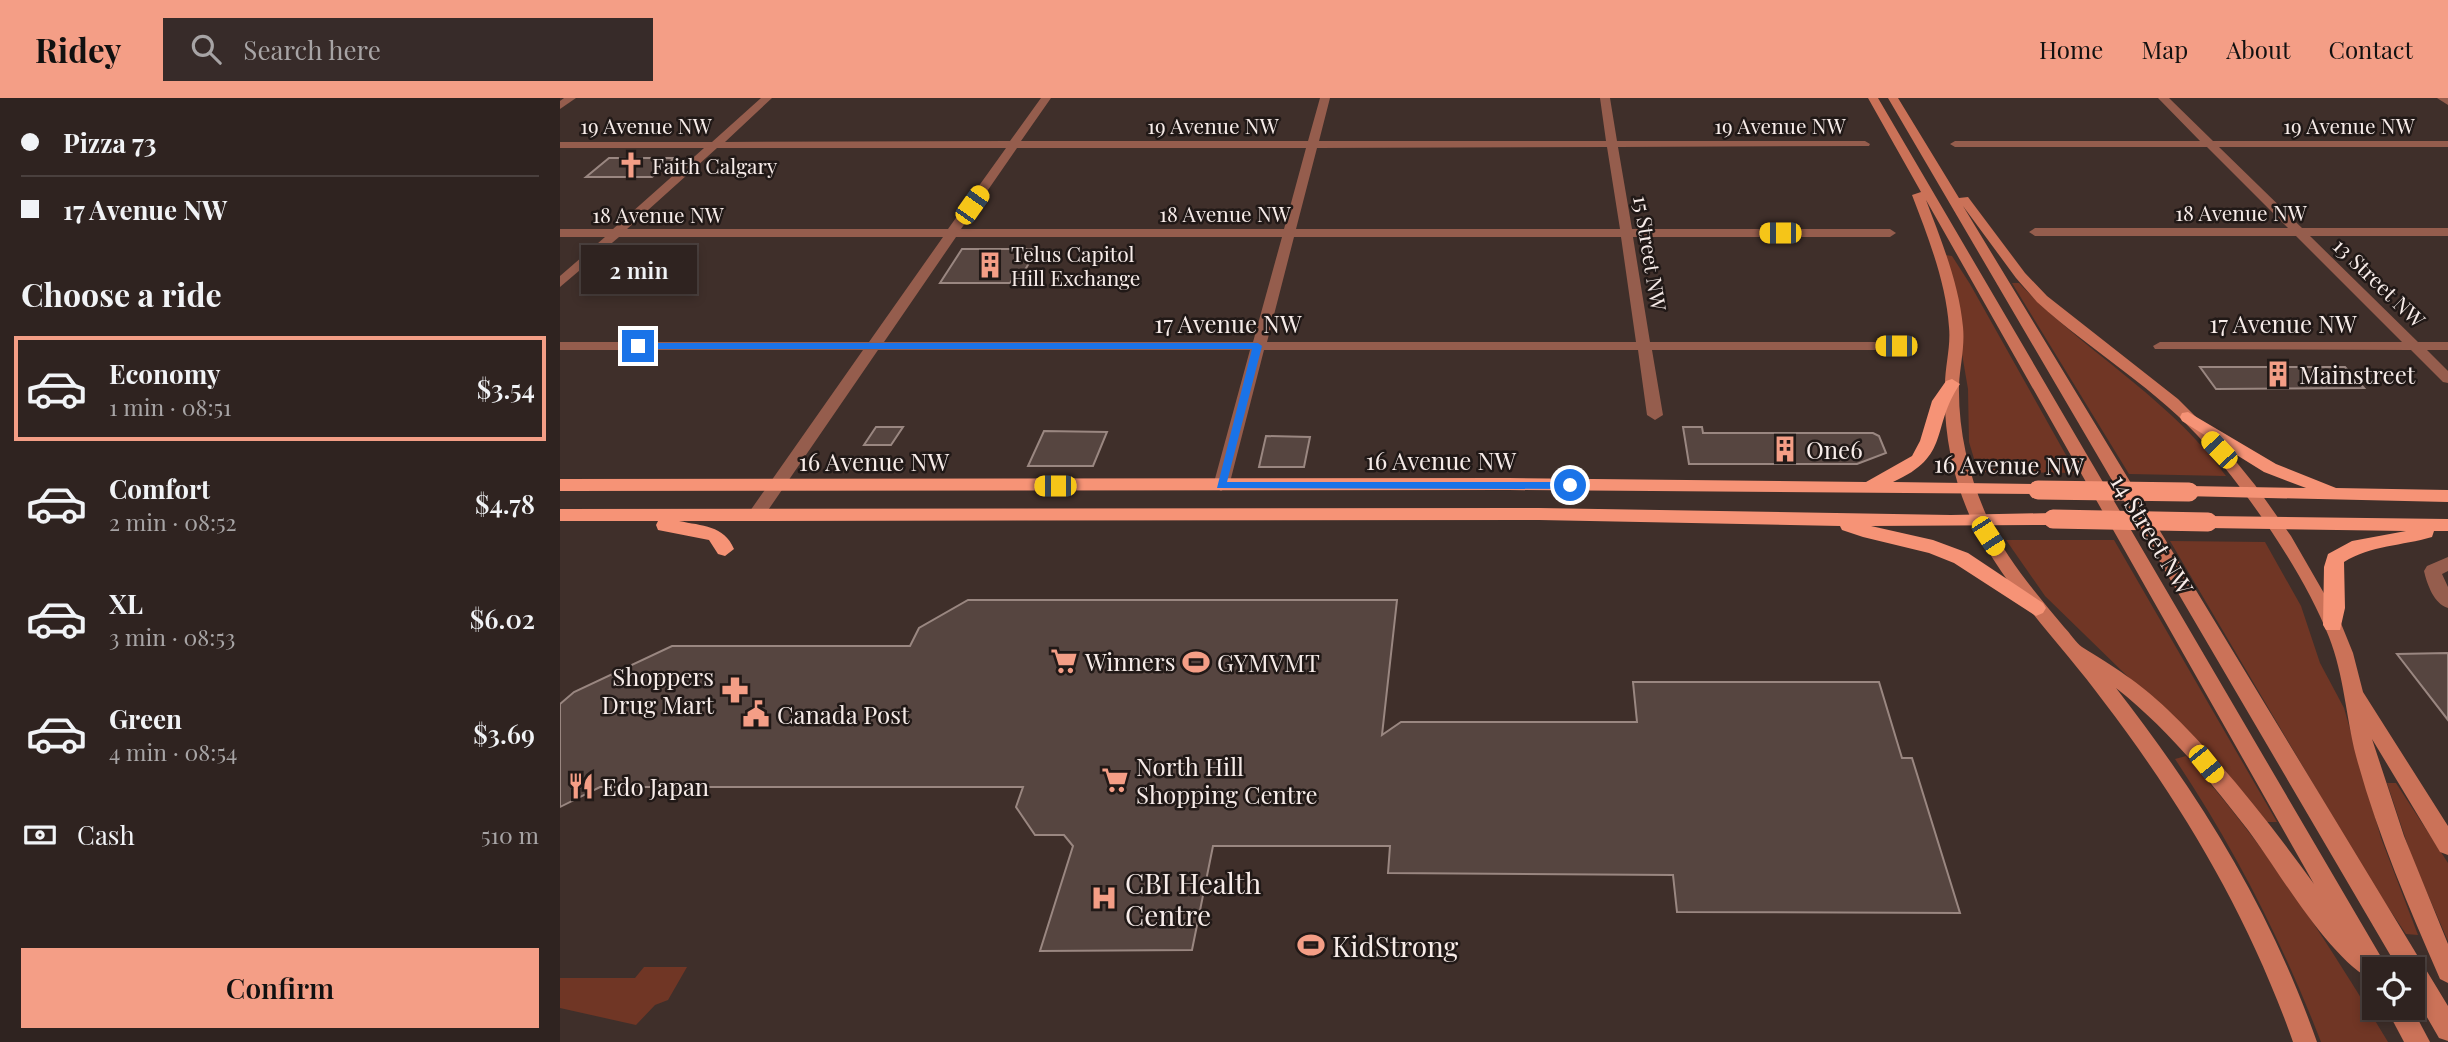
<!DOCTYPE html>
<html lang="en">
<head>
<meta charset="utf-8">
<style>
  :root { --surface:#2f2320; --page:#372b29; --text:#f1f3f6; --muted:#a7a4a5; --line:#4a403e; --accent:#f49e86 }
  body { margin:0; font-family:"Playfair Display",serif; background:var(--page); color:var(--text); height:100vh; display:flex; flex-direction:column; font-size:26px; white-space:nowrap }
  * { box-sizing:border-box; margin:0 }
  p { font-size:23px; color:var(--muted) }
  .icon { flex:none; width:38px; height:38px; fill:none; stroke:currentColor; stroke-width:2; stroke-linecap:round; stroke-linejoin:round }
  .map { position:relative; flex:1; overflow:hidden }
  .details { display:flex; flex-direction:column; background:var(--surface); width:560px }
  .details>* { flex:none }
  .guide { display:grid; align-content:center; height:154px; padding:0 21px; background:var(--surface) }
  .controls { position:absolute; left:1802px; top:859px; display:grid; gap:14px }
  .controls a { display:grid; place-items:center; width:63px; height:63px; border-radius:0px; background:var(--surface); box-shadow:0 4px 10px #0003,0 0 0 2px var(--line); font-size:35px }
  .end { position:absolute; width:32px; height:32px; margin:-16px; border:9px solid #1a73e8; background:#fff; box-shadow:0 0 0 4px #fff }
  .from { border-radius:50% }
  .bubble { position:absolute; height:49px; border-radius:0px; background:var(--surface); box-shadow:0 4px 10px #0003,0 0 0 2px var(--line); font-size:23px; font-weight:600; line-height:49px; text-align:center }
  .car { position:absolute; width:21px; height:42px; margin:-21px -10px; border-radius:9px; box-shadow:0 0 5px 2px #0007; background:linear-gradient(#f5c518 24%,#345 0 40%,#f5c518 0 76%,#345 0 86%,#f5c518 0) }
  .guide b { display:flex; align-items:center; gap:24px; height:66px; font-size:26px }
  .guide b+b { border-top:2px solid var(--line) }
  .guide i { width:18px; height:18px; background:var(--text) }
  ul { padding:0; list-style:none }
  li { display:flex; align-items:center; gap:21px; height:105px; margin:0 14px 10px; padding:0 7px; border:4px solid transparent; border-radius:0px }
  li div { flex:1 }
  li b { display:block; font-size:26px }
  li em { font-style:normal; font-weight:600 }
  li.active { border-color:var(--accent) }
  li>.icon { width:63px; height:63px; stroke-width:1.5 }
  h2 { padding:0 21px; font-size:32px; line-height:84px }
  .pay { display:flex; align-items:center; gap:18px; height:77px; padding:0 21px; font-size:26px }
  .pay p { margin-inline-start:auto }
  .primary-button { display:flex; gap:14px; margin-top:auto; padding:14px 21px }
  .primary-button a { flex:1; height:80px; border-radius:0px; background:var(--accent); color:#111; font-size:28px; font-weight:600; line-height:80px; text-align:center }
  header { display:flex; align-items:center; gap:42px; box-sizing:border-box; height:98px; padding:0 35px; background:var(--accent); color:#111 }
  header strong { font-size:33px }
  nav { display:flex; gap:38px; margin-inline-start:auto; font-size:24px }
  .search { width:490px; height:63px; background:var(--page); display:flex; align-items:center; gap:18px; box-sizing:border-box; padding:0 24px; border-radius:0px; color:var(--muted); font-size:26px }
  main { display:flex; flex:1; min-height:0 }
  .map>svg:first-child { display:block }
  .green { fill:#703625 }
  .building { fill:#564540; stroke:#9a8781; stroke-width:2 }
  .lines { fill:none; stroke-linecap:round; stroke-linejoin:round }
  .minor { fill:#955d4d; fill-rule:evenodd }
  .tertiary { fill:#955d4d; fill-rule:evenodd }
  .secondary { fill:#cb7258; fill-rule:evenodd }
  .trunk { fill:#f69376; fill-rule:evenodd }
  .trunk-bridge { stroke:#f69376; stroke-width:19 }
  .route { fill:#1a73e8 }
  .labels { text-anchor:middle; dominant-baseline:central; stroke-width:5; stroke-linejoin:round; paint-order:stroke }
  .far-street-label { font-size:21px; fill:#f7ece9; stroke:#211917 }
  .far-poi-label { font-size:21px; fill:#f7ece9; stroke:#211917; text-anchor:start }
  .street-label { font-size:24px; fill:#f7ece9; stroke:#211917 }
  .poi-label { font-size:24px; fill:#f7ece9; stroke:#211917; text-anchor:start }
  .near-poi-label { font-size:28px; fill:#f7ece9; stroke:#211917; text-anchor:start }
</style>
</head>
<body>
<header>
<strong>Ridey</strong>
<div class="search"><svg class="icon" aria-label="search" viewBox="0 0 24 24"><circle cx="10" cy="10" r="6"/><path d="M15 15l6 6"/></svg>Search here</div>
<nav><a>Home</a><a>Map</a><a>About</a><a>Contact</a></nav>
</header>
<main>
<section class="details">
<div class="guide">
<b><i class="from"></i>Pizza 73</b>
<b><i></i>17 Avenue NW</b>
</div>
<h2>Choose a ride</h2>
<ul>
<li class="active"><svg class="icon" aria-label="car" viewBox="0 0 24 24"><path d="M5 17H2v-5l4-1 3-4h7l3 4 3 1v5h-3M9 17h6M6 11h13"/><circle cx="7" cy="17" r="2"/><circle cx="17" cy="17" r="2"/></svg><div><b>Economy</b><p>1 min · 08:51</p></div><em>$3.54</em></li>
<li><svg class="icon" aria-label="car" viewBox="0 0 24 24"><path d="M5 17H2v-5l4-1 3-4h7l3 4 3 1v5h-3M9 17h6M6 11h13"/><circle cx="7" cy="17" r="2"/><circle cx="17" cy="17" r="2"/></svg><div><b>Comfort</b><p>2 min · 08:52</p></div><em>$4.78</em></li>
<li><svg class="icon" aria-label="car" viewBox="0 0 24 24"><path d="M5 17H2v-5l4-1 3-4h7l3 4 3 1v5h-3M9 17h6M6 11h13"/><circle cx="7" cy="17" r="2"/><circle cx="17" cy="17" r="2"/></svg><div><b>XL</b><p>3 min · 08:53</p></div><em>$6.02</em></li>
<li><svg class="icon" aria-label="car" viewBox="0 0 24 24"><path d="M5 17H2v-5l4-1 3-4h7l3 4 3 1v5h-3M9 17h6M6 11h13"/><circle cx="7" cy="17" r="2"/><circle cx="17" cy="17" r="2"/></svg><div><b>Green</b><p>4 min · 08:54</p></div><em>$3.69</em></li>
</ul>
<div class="pay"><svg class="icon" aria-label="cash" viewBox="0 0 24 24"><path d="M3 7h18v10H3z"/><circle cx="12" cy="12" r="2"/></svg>Cash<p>510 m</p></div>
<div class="primary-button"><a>Confirm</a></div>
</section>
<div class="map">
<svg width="1888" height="944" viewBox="0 0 1888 944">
  <rect width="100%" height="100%" fill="#3f2f2a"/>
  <g class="green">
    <path d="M1385 157 1392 158 1410 186 1516 375 1418 374 1409 344 1408 291Z"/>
    <path d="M1452 185H1459C1524 254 1610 300 1666 378L1569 376Z"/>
    <path d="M1446 442H1554L1717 724H1706L1640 649 1485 498Z"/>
    <path d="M1610 443 1705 444 1741 508 1760 565 1784 610 1821 740 1858 837 1846 836 1811 784Z"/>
    <path d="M1626 658C1705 746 1767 843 1828 944H1761C1722 843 1675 751 1615 661Z"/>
    <path d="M1827 685H1836L1888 765V843L1852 760Z"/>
    <path d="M84 869H127L108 902 95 907 76 927 0 910V880H75Z"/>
  </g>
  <g class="building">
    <path d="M49 60H114L92 79H26Z"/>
    <path d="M402 151H477L461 179H454L450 185H380Z"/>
    <path d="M1640 269H1785L1804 290 1656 291Z"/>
    <path d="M316 329H343L331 347H304Z"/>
    <path d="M1123 329H1142L1143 335H1313L1319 338 1326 355 1297 366H1129Z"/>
    <path d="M484 333 547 334 533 368H468Z"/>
    <path d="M706 338 750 339 744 369H699Z"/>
    <path d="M408 502H837L822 637 841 624H1077L1073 584H1319L1342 660H1352L1400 815 1117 814 1113 777 828 775 830 748H653L632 852 480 853 513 748 504 737H475L456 709 463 689H40L0 709V606L14 594 112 548H350L359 530Z"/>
    <path d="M1888 555V622L1837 556Z"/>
  </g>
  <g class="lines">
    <g class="minor">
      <path d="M201 0H212L165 44 450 43 481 0H491L461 43H748L760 0H770L759 43H1046L1040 0H1050L1057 43H1305L1310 46 1309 48 1058 49 1072 131H1330L1336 135 1330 139H1073L1090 244H1336L1343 248 1336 252H1092L1103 317 1095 322 1087 317 1078 252H704L669 388 661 393 653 388 690 252H318L202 421 196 423 188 417 190 413 303 252H0V244H309L383 139H59L0 189V178L45 139H0V131H53L144 50H0V44H152ZM1047 49 1060 131H736L757 50ZM157 50H446L388 131H67ZM457 50H746L724 131H401ZM396 139H722L693 244H324ZM734 139H1061L1076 244H707Z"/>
      <path d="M1598 0H1609L1653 43H1888V49H1659L1742 130H1888V138H1750L1858 244H1888V252H1867L1888 273V285L1883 284 1851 252 1595 251 1593 248 1600 244H1842L1736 138H1475L1469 134 1475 130H1728L1647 49H1395L1390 46 1395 43H1640Z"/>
      <path d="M1877 0H1888V7Z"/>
      <path d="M1888 459V473L1882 476 1888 489V510C1874 506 1867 486 1864 473L1867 468Z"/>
    </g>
    <path class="tertiary" d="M4 0H16L0 11V3Z"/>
    <g class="secondary">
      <path d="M1308 0H1318L1824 864 1828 872H1815V883C1772 866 1718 772 1688 732 1649 682 1607 630 1556 590 1643 702 1710 811 1757 944H1733C1689 819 1624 709 1544 604 1500 544 1446 493 1413 425 1393 383 1383 334 1385 287 1385 268 1391 248 1389 229 1386 184 1368 139 1352 97L1361 94ZM1366 102 1754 786C1709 724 1662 664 1607 611 1579 584 1554 569 1522 549 1516 545 1510 535 1504 529 1476 495 1446 461 1428 421 1409 379 1398 333 1399 287 1400 268 1405 248 1403 229 1399 185 1381 142 1366 102Z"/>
      <path d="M1328 0H1338L1399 100 1408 99 1465 175 1487 198 1618 301 1656 339 1695 387 1731 438 1780 523 1793 555 1803 594 1888 728V757L1880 754 1812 641 1844 738 1888 846V885L1880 881C1848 808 1817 735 1796 658 1786 619 1784 577 1769 539 1744 475 1691 400 1647 348 1598 291 1532 254 1477 204L1456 180 1403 108 1888 908V943L1879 940 1853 895V872H1839Z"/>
      <path d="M1826 910H1852L1870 944H1844Z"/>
    </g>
    <g class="trunk">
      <path d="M1392 281 1400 286C1370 330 1392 358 1333 384L1478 386 1484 388 1487 392 1484 396 949 392 0 393V381L949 380 1306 384 1352 358 1360 343 1372 303 1386 283Z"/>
      <path d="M1628 314 1716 366 1776 390 1888 392V404L1623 398 1620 394 1629 388 1746 390 1704 374 1622 323 1620 319 1622 315Z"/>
      <path d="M979 410 1391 417 1493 415 1502 421 1493 427 1311 428 1373 442 1408 455 1483 505 1486 510 1483 515 1476 518 1394 465 1369 455 1303 439 1282 432 1280 428 979 422 119 423C142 428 164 427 174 451L165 458 158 456 149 442 98 432 96 427 98 423H0V411Z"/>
      <path d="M1648 418 1888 421V433H1874L1872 439C1842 448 1811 447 1784 464L1785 510 1780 532H1766L1763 527 1764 469 1768 456 1792 443 1846 433 1648 430 1639 424Z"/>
    </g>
    <g class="trunk-bridge">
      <path d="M1478 392 1629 394"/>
      <path d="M1493 421 1648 424"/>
    </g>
  </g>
  <path class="route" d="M698 245 702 248 667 384H1010L1015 387 1010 391 657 390 692 251H78L73 248 78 245Z"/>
  <defs>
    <g id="church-bare" transform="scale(2.1)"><path d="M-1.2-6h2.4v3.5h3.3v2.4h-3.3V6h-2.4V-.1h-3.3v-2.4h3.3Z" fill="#f49e86" stroke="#211917" stroke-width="2.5" paint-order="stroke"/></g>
    <g id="building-bare" transform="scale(2.1)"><path d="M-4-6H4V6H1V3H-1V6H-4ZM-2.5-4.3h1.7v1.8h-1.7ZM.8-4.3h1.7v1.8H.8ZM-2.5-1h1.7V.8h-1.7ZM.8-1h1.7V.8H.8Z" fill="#f49e86" stroke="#211917" stroke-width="2.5" paint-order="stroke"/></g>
    <g id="supermarket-bare" transform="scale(2.1)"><path d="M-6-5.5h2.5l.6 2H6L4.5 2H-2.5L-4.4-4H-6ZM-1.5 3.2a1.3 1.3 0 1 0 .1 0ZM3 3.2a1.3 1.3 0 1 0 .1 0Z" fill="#f49e86" stroke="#211917" stroke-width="2.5" paint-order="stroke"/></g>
    <g id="stadium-bare" transform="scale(2.1)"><path d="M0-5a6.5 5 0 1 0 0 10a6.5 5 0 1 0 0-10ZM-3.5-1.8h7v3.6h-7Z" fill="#f49e86" stroke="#211917" stroke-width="2.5" paint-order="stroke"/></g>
    <g id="pharmacy-bare" transform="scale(2.1)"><path d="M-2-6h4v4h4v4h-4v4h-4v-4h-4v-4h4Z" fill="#f49e86" stroke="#211917" stroke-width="2.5" paint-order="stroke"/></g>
    <g id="civic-bare" transform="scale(2.1)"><path d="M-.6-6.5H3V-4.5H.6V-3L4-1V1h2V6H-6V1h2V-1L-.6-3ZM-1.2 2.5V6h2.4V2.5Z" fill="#f49e86" stroke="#211917" stroke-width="2.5" paint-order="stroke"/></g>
    <g id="restaurant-bare" transform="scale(2.1)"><path d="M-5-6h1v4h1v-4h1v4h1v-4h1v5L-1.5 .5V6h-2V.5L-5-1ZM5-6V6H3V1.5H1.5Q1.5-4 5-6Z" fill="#f49e86" stroke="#211917" stroke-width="2.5" paint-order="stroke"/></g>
    <g id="hospital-bare" transform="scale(2.1)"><path d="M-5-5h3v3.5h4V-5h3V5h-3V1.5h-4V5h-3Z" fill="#f49e86" stroke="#211917" stroke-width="2.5" paint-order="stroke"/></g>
  </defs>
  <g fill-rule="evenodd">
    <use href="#church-bare" x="71" y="67"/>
    <use href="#building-bare" x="430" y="167"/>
    <use href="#building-bare" x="1718" y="276"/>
    <use href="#building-bare" x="1225" y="351"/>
    <use href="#supermarket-bare" x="504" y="563"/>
    <use href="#stadium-bare" x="636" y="564"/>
    <use href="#pharmacy-bare" x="175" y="592"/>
    <use href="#civic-bare" x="196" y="616"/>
    <use href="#supermarket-bare" x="555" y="682"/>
    <use href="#restaurant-bare" x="21" y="688"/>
    <use href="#hospital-bare" x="544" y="800"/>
    <use href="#stadium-bare" x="751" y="847"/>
  </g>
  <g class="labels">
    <g class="far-street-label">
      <text x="86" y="27">19 Avenue NW</text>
      <text x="653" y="27">19 Avenue NW</text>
      <text x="1220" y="27">19 Avenue NW</text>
      <text x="1789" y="27">19 Avenue NW</text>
      <text x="1681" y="114">18 Avenue NW</text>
      <text x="665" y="115">18 Avenue NW</text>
      <text x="98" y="116">18 Avenue NW</text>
      <text transform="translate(1091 155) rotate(81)">15 Street NW</text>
      <text transform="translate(1820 184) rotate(44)">13 Street NW</text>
    </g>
    <g class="far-poi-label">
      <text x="92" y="67">Faith Calgary</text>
      <text x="451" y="155">Telus Capitol<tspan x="451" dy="24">Hill Exchange</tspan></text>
    </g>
    <g class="street-label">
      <text x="668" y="225">17 Avenue NW</text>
      <text x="1723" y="225">17 Avenue NW</text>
      <text x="881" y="362">16 Avenue NW</text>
      <text x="314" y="363">16 Avenue NW</text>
      <text transform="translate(1449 366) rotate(1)">16 Avenue NW</text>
      <text transform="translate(1593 436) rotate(59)">14 Street NW</text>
    </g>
    <g class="poi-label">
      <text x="1739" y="276">Mainstreet</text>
      <text x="1246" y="351">One6</text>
      <text x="525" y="563">Winners</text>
      <text x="657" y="564">GYMVMT</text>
      <text x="154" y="578" text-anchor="end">Shoppers<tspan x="154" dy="28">Drug Mart</tspan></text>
      <text x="217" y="616">Canada Post</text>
      <text x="576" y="668">North Hill<tspan x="576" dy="28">Shopping Centre</tspan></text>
      <text x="42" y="688">Edo Japan</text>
    </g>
    <g class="near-poi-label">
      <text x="565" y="784">CBI Health<tspan x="565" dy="32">Centre</tspan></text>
      <text x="772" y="847">KidStrong</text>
    </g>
  </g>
</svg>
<div class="controls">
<a><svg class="icon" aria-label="locate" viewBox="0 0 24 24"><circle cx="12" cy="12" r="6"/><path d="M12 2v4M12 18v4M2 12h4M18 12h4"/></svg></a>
</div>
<i class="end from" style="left:1010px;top:387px"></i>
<i class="end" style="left:78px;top:248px"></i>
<div class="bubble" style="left:21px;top:147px;width:116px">2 min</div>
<i class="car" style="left:412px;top:107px;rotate:35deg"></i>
<i class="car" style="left:1220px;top:135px;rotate:270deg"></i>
<i class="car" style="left:1336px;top:248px;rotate:270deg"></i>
<i class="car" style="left:1659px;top:352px;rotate:317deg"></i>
<i class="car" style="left:495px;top:388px;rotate:270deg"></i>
<i class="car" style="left:1428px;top:438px;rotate:147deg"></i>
<i class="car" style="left:1646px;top:666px;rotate:141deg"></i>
</div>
</main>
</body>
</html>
